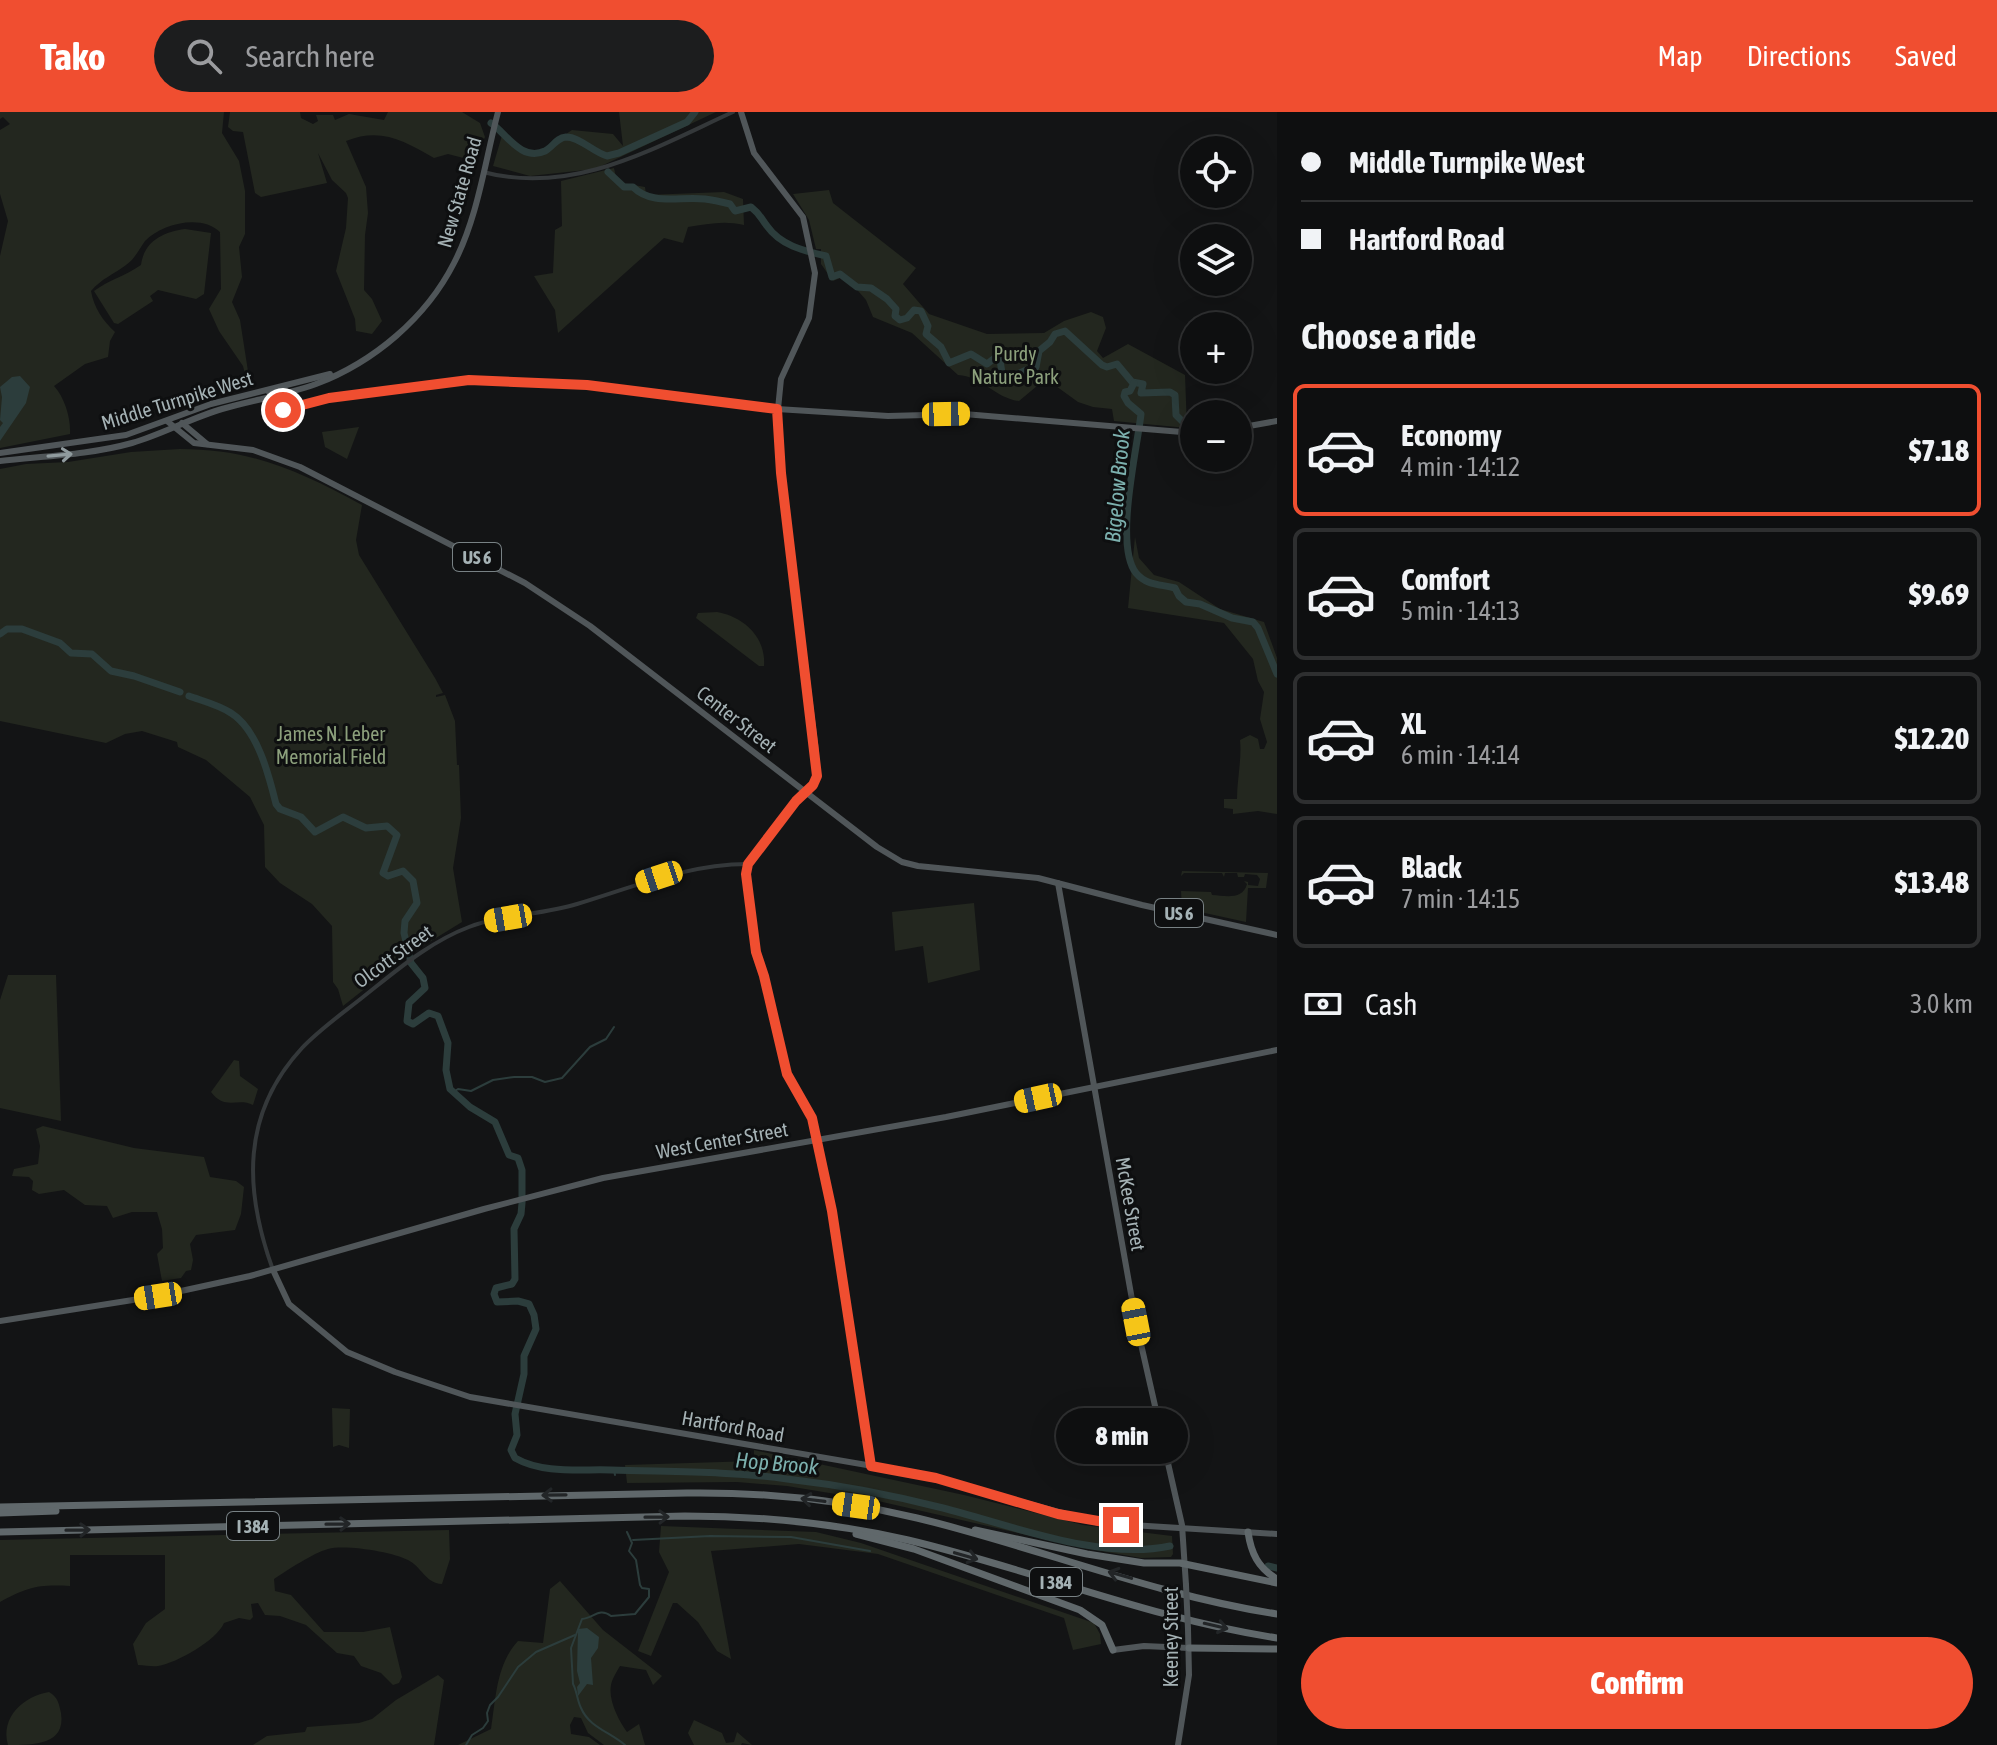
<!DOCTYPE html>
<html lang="en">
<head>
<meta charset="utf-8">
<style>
  :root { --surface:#0e0f10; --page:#1c1d1e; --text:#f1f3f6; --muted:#9b9c9f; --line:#2e2f30; --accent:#f04e30 }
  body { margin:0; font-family:"Asap Condensed",sans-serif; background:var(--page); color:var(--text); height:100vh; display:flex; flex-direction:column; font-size:30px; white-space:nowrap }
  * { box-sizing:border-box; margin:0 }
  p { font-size:26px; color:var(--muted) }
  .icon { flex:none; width:44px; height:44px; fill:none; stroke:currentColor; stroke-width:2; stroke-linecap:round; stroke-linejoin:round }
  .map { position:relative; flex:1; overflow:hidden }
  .sheet { display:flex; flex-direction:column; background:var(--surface); width:720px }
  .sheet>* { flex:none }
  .top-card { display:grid; align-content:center; height:176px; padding:0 24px; background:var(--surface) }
  .controls { position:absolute; left:1180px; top:24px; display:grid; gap:16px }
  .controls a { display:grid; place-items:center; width:72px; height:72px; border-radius:50%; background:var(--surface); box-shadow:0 8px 32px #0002,0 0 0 2px var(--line); font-size:40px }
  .end { position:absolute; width:36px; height:36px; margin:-18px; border:10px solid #f04e30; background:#fff; box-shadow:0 0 0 4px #fff }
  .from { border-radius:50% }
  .bubble { position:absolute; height:56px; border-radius:28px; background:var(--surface); box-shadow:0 8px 32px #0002,0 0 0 2px var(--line); font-size:26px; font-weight:800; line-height:56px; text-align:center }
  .car { position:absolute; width:24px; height:48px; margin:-24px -12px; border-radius:10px; box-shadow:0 0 6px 2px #0007; background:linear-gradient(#f5c518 24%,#345 0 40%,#f5c518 0 76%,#345 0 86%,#f5c518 0) }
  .top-card b { display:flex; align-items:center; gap:28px; height:76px; font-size:30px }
  .top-card b+b { border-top:2px solid var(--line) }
  .top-card i { width:20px; height:20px; background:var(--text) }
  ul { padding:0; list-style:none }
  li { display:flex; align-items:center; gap:24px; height:132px; margin:0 16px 12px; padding:0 8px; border:4px solid var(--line); border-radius:12px }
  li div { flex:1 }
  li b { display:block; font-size:30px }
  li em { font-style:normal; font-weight:800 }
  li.on { border-color:var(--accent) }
  li>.icon { width:72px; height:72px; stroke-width:1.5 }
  h2 { padding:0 24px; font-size:36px; line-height:96px }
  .pay { display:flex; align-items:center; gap:20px; height:88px; padding:0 24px; font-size:30px }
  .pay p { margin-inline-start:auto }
  .primary-button { display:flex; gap:16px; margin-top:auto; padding:16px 24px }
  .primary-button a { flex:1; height:92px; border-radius:48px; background:var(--accent); color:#fff; font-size:32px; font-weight:800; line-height:92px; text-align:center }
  header { display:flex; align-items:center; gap:48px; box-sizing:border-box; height:112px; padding:0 40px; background:var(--accent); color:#fff }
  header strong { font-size:38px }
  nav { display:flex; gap:44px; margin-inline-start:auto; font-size:28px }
  .search { width:560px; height:72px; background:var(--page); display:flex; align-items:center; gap:20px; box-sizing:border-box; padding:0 28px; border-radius:44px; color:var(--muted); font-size:30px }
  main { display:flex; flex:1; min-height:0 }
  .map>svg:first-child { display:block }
  .green { fill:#23271f }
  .water { fill:#2c3d3c }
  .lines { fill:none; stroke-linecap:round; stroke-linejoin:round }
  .stream { stroke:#2c3d3c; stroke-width:2 }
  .river { stroke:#2c3d3c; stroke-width:7 }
  .minor { stroke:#34383a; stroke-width:4 }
  .major { stroke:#505659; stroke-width:6 }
  .highway { stroke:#60686b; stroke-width:7 }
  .major-bridge { stroke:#505659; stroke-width:6 }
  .oneway { stroke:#909b9e }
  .oneway2 { stroke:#222527 }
  .route { stroke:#f04e30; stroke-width:10 }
  .labels { text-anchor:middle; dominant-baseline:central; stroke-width:6; stroke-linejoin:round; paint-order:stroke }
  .shield { fill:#0e0f10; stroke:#788184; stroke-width:2 }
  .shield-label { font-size:18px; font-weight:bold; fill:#a5b2b5 }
  .street-label { font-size:20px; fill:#a5b2b5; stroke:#0e0f10 }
  .park-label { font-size:20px; fill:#8ca07c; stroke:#0e0f10 }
  .water-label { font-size:22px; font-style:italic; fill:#7cb0ae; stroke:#0e0f10 }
</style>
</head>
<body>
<header>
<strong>Tako</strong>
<div class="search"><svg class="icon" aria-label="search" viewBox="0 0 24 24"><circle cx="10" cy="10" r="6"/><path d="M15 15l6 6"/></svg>Search here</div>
<nav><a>Map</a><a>Directions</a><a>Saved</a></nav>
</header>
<main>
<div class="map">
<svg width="1277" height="1633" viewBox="0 0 1277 1633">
  <rect width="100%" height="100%" fill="#131415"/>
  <g class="green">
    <path d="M0 0H224L222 21 239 49 245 79V122L239 135 242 165 232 190 240 208 250 272H242L245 262 243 254 219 219 209 197 221 177 220 120C202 102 162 111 145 129 139 137 135 147 126 153 114 162 101 167 91 179 94 196 103 209 115 220L110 229 108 245 85 252 54 274C65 286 71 307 70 322L0 336V144L8 109 0 82V18L10 12 3 5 0 7Z"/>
    <path d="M230 0H300L301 6 313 12 318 9 316 3H333L335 8 349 2 384 8 388 0H462L480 11 485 25 475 45 471 48 448 42 434 46C404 29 381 15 346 29L366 75 368 101 365 123 364 178 372 187 382 209 372 222 356 219 355 207 336 159 346 116 348 86 346 81 332 68 318 41 327 71 261 85 255 81 243 20 233 19 228 15Z"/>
    <path d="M619 0H716L595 57 530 64 493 54 503 20C530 56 544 37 572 18L613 22 623 34Z"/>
    <path d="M614 56 617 70 645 75 646 83 724 80 743 87 744 113C724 108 707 112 688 115L683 131 664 126 558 221 555 198 534 164 553 161 555 118 562 114 561 69Z"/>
    <path d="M829 78 833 91 916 156 903 172 929 202 987 222 1044 221 1064 209 1091 200 1103 205 1106 216 1097 239 1103 246 1128 232 1185 263 1187 316 1114 309 1112 297 1093 295 1078 290 1049 269H1043L1019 289C997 287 981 264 958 263L912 221 873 205 866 188 845 164 833 169 821 152V137H816L809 108 793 82Z"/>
    <path d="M185 117 211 121 204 182 196 187 158 178 150 184 153 189 118 212 114 211 94 179C109 168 125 164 141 153 144 130 162 120 185 117Z"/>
    <path d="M359 315 347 347 325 335 322 320Z"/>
    <path d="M180 337C252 337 299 359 362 393L356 428 359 443 435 566 443 581 436 583V585L445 583 455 609 457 653H459L461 706 453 756 462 810 405 845 343 894 338 877 333 870 332 814 312 792 280 771 265 755 264 713 250 685 206 648 178 635 177 630 142 619 125 622 106 631 0 609V357L26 352 68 350 131 340Z"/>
    <path d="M1135 425 1139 446 1154 463 1179 470 1220 497 1264 510 1277 546V702L1258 699 1233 702V697L1224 696V687H1237C1237 667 1242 647 1240 628L1250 623 1258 627 1260 637H1264L1267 630 1260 607 1264 580 1258 569 1253 547 1224 511 1128 496Z"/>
    <path d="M717 500C744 505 766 525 764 554H759L696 506 698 501Z"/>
    <path d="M1182 759 1268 761 1266 776H1248L1246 810 1182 796 1181 779 1211 780 1212 783C1226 784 1243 788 1247 772L1244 769 1248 770V773L1258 774 1260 767 1257 763 1245 762 1244 765H1238L1237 761H1225L1224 765 1222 761H1184L1181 764Z"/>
    <path d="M974 791 980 858 928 871 923 834 895 839 892 800Z"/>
    <path d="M8 863H56L61 1009 0 996V888Z"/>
    <path d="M234 948 239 949 240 964 258 977 253 993C238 985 225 999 211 980Z"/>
    <path d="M43 1014 134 1036 204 1045 210 1065 236 1069 244 1075 241 1102 235 1118 196 1123 190 1132 193 1148 191 1158 186 1159 181 1166 162 1169 157 1142 163 1136 162 1117 157 1100H132L113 1106 107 1094 85 1093 64 1078 39 1082 32 1078 33 1069 29 1065 12 1064 14 1057 38 1052 40 1034 36 1017Z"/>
    <path d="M332 1296 350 1297 349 1336 339 1333 333 1335Z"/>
    <path d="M754 1338 964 1383 1083 1413 1172 1424 1173 1442 1171 1445 1141 1446 1084 1436 878 1389 787 1374 737 1370 627 1371 625 1353 754 1349Z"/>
    <path d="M661 1414 816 1420 861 1431 1094 1511 1100 1522 1101 1532 1073 1538 1064 1506 878 1442 799 1432 711 1439 731 1547 717 1539 698 1510 677 1491H673L651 1544 638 1539 669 1460 659 1440Z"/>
    <path d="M449 1418 450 1447 442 1472C425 1471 422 1455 408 1448 393 1440 345 1432 328 1437 313 1441 288 1458 274 1467L275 1479 291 1483 324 1520H363L390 1515 402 1565 399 1571 393 1573 381 1561 361 1554 354 1544 337 1541 306 1513 280 1504 265 1503 258 1491 251 1492 253 1505 250 1508 239 1506 224 1511C217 1528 177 1551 158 1554 152 1555 145 1553 138 1553L133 1532 146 1511 165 1497V1443H70V1474C39 1472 27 1475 0 1490V1428Z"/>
    <path d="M560 1469 603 1518 662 1564 653 1573 646 1558 620 1554C617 1559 612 1567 611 1573 608 1588 619 1609 627 1620L639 1612 645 1633H604L588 1621 581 1606 574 1605 570 1613 571 1622 589 1625 600 1633H458L491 1617C496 1586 496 1553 518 1529L543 1531 550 1477Z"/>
    <path d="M438 1563 444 1568 434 1633H253L267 1624 305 1620 307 1615 359 1611 372 1607 396 1588Z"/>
    <path d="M49 1580C58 1585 59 1592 61 1601 66 1633 34 1633 8 1633 0 1605 24 1584 49 1580Z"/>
    <path d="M694 1608 722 1621 726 1631 734 1630 737 1620 752 1633 742 1631 741 1633H694L688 1621Z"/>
  </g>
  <g class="water">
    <path d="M20 264 30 275 26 291 0 329V315L3 311 0 308 2 285 0 275 12 265Z"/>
    <path d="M587 1516 599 1525 598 1536 591 1546 593 1573 587 1572 578 1584 577 1575 580 1571 577 1559 578 1517Z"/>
  </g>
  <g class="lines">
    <g class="stream">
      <path d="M452 981 458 977 471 979 493 968 514 965H532L545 970 562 966 590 935 606 927 614 915"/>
      <path d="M614 1358 615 1363"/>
      <path d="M633 1428 710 1424 791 1425 870 1439"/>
      <path d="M466 1633 472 1623 483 1616 488 1609 487 1601 490 1593 498 1585 518 1555 536 1540 575 1523"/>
      <path d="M625 1633C610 1620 589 1615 581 1596 577 1588 577 1579 573 1572L571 1536 582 1507C594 1506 599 1495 611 1504L635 1502 649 1485V1477L642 1476 640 1473 636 1448 629 1439 632 1431 627 1420"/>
    </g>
    <g class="river">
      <path d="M491 11C506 21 521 50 545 39 553 35 556 26 566 25 580 25 593 40 607 44L619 41 687 10 695 0"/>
      <path d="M608 60 624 75H633C652 94 680 84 705 87 714 88 722 90 730 92L735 99 751 95C761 103 760 105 767 114 781 134 805 139 826 144L832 165 840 162 857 175 871 176 887 187 896 197 895 204 900 208 907 206 914 198 921 199 928 214 926 222 941 235 949 251 971 242 987 252 996 245 1000 248 1002 261C1015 269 1023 256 1036 255L1039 239 1050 230 1055 222 1065 219 1102 253 1107 255 1117 252 1132 270 1143 272 1141 281 1170 280 1175 283 1176 303 1183 310"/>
      <path d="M1134 271 1130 279 1125 280 1124 284 1128 291 1141 302C1137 338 1114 433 1136 461 1147 474 1160 472 1175 476L1179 484 1186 490 1200 492 1232 506 1253 510 1258 516 1277 562"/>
      <path d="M0 522 7 517H22L60 531 71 541 92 542 111 559 134 564 180 580"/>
      <path d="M189 584C203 589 219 593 231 601 258 618 269 664 276 692L280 697 301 705 315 720 343 705 366 716 387 714 397 723 383 761 388 764 403 759 413 769 417 791 405 809 404 821 411 851 423 866 425 876 409 891 407 909 413 912 429 901 438 904 448 931 446 958 450 977 470 995 495 1010 509 1043 518 1046 522 1058V1091L521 1102 514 1117 515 1167 512 1172 496 1176 494 1182 497 1190 518 1189 529 1192 534 1203 536 1217 524 1244V1262L515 1302 517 1323 511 1338 515 1346C543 1362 580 1357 611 1358 670 1360 729 1359 787 1367 840 1373 892 1383 943 1396 1010 1413 1101 1449 1170 1434"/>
      <path d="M1268 1454 1277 1456"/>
    </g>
    <g class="minor">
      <path d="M483 60C573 84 654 36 733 0"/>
      <path d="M806 681 796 689 748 752 746 762 756 840 764 864 787 962 812 1006 832 1099 871 1354"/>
      <path d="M273 1158C244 1078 241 1002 302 936 320 917 343 901 363 885 396 859 429 830 469 815 503 802 542 803 577 792 633 775 688 752 748 752"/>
    </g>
    <g class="major">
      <path d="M741 0 754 41 803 105 815 161 809 206 781 267 777 307 781 361 816 639 817 664 806 681"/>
      <path d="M268 278 275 293 286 299 333 285 482 268 587 273 777 297 888 304 964 302 1194 321"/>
      <path d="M276 280 281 290 293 296"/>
      <path d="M167 309 194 331 253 338 300 355 525 471 590 514 877 735 902 750 918 754 1038 766 1142 793 1277 823"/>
      <path d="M182 311 207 332"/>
      <path d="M1238 316 1277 309"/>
      <path d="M0 341 126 323 211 292 330 262"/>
      <path d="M0 349C44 344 89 343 132 331 163 322 191 306 222 297 253 288 286 283 316 272 374 250 426 206 454 151 478 105 485 49 498 0"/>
      <path d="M1058 771 1136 1210 1182 1413 1186 1473"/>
      <path d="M273 1158 289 1192 347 1240 395 1260 470 1285 919 1362 1099 1411 1277 1422"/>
      <path d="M0 1209 158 1184 250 1164 484 1097 603 1066 946 1005 1277 938"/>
      <path d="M1113 1538 1144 1534 1189 1536"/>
      <path d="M1178 1633 1189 1563 1188 1517"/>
    </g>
    <g class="highway">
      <path d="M0 1395 687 1381C764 1380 842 1388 917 1406 1037 1435 1154 1483 1277 1502"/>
      <path d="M0 1401 56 1399"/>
      <path d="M975 1418 1087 1442 1144 1451H1180L1277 1471"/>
      <path d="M0 1420 685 1404C760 1404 835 1411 908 1428 1031 1457 1151 1507 1277 1526"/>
      <path d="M1248 1420C1251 1441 1258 1456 1277 1467"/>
      <path d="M856 1422 914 1437 1080 1498 1102 1513 1113 1538"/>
      <path d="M1189 1536 1277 1537"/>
    </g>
    <path class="major-bridge" d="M1186 1473 1188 1517"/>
  </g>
  <defs><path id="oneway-shaft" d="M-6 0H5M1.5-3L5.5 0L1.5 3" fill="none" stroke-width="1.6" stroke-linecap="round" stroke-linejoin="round" transform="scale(2)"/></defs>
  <use class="oneway" href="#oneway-shaft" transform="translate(60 343) rotate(-5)"/>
  <g class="oneway2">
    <use href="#oneway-shaft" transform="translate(554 1383) rotate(179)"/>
    <use href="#oneway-shaft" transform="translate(813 1388) rotate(-173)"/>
    <use href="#oneway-shaft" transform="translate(657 1405) rotate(-1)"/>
    <use href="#oneway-shaft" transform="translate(338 1412) rotate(-1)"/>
    <use href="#oneway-shaft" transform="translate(78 1418) rotate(-1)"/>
    <use href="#oneway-shaft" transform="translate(966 1444) rotate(16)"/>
    <use href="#oneway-shaft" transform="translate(1120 1463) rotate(-164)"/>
    <use href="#oneway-shaft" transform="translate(1216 1514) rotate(13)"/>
  </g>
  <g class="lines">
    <path class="route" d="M283 298 329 286 469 268 587 273 777 297 781 361 817 664 813 673 796 689 748 752 746 762 756 840 764 864 787 962 812 1006 832 1099 871 1354 936 1366 1058 1402 1121 1413"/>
  </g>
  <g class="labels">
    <g class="shield">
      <rect x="453" y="431" width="48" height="28" rx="6"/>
      <rect x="1155" y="787" width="48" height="28" rx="6"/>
      <rect x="227" y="1400" width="52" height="28" rx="6"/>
      <rect x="1030" y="1456" width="52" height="28" rx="6"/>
    </g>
    <g class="shield-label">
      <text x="477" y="445">US 6</text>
      <text x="1179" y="801">US 6</text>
      <text x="253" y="1414">I 384</text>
      <text x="1056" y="1470">I 384</text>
    </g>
    <g class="street-label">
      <text transform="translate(459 80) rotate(-74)">New State Road</text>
      <text transform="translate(177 288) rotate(-17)">Middle Turnpike West</text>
      <text transform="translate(737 607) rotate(38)">Center Street</text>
      <text transform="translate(393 844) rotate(-36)">Olcott Street</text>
      <text transform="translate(722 1028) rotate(-10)">West Center Street</text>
      <text transform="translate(1131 1092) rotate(80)">McKee Street</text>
      <text transform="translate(733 1314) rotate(10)">Hartford Road</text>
      <text transform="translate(1170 1525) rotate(-90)">Keeney Street</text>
    </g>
    <g class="park-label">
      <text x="1015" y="241">Purdy<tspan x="1015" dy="23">Nature Park</tspan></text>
      <text x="331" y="621">James N. Leber<tspan x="331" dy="23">Memorial Field</tspan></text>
    </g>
    <g class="water-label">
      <text transform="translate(1117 374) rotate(-85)">Bigelow Brook</text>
      <text transform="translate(777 1351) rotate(5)">Hop Brook</text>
    </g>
  </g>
</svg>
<div class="controls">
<a><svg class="icon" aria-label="locate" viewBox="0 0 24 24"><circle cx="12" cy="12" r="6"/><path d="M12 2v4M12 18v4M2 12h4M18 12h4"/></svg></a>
<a><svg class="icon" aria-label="layers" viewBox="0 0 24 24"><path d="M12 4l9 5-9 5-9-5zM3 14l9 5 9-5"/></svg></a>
<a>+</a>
<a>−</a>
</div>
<i class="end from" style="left:283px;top:298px"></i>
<i class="end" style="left:1121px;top:1413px"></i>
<div class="bubble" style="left:1056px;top:1296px;width:132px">8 min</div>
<i class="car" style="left:946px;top:302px;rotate:89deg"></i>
<i class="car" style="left:659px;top:765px;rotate:252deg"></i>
<i class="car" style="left:508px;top:806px;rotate:260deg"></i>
<i class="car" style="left:1038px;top:986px;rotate:258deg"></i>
<i class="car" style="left:158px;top:1184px;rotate:261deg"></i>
<i class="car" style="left:1136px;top:1210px;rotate:349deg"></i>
<i class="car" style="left:856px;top:1394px;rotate:278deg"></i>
</div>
<section class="sheet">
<div class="top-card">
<b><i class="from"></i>Middle Turnpike West</b>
<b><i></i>Hartford Road</b>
</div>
<h2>Choose a ride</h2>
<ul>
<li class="on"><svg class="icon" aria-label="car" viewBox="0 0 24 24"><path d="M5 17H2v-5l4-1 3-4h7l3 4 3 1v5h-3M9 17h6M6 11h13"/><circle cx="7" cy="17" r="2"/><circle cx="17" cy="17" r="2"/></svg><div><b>Economy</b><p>4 min · 14:12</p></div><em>$7.18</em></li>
<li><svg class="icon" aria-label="car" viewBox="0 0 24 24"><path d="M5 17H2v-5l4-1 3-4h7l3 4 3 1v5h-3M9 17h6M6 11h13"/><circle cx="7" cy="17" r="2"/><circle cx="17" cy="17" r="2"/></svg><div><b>Comfort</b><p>5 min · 14:13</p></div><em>$9.69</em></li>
<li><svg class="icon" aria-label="car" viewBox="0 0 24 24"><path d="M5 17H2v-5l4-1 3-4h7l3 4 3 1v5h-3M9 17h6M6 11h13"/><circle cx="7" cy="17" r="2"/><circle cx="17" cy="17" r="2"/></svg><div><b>XL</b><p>6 min · 14:14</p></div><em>$12.20</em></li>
<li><svg class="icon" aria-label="car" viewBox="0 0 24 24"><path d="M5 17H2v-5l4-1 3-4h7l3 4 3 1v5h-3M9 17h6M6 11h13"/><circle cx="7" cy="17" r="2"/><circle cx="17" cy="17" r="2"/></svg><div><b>Black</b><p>7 min · 14:15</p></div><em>$13.48</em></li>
</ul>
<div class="pay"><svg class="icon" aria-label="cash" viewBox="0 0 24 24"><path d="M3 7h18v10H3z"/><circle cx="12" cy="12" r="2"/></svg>Cash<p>3.0 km</p></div>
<div class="primary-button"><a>Confirm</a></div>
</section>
</main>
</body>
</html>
